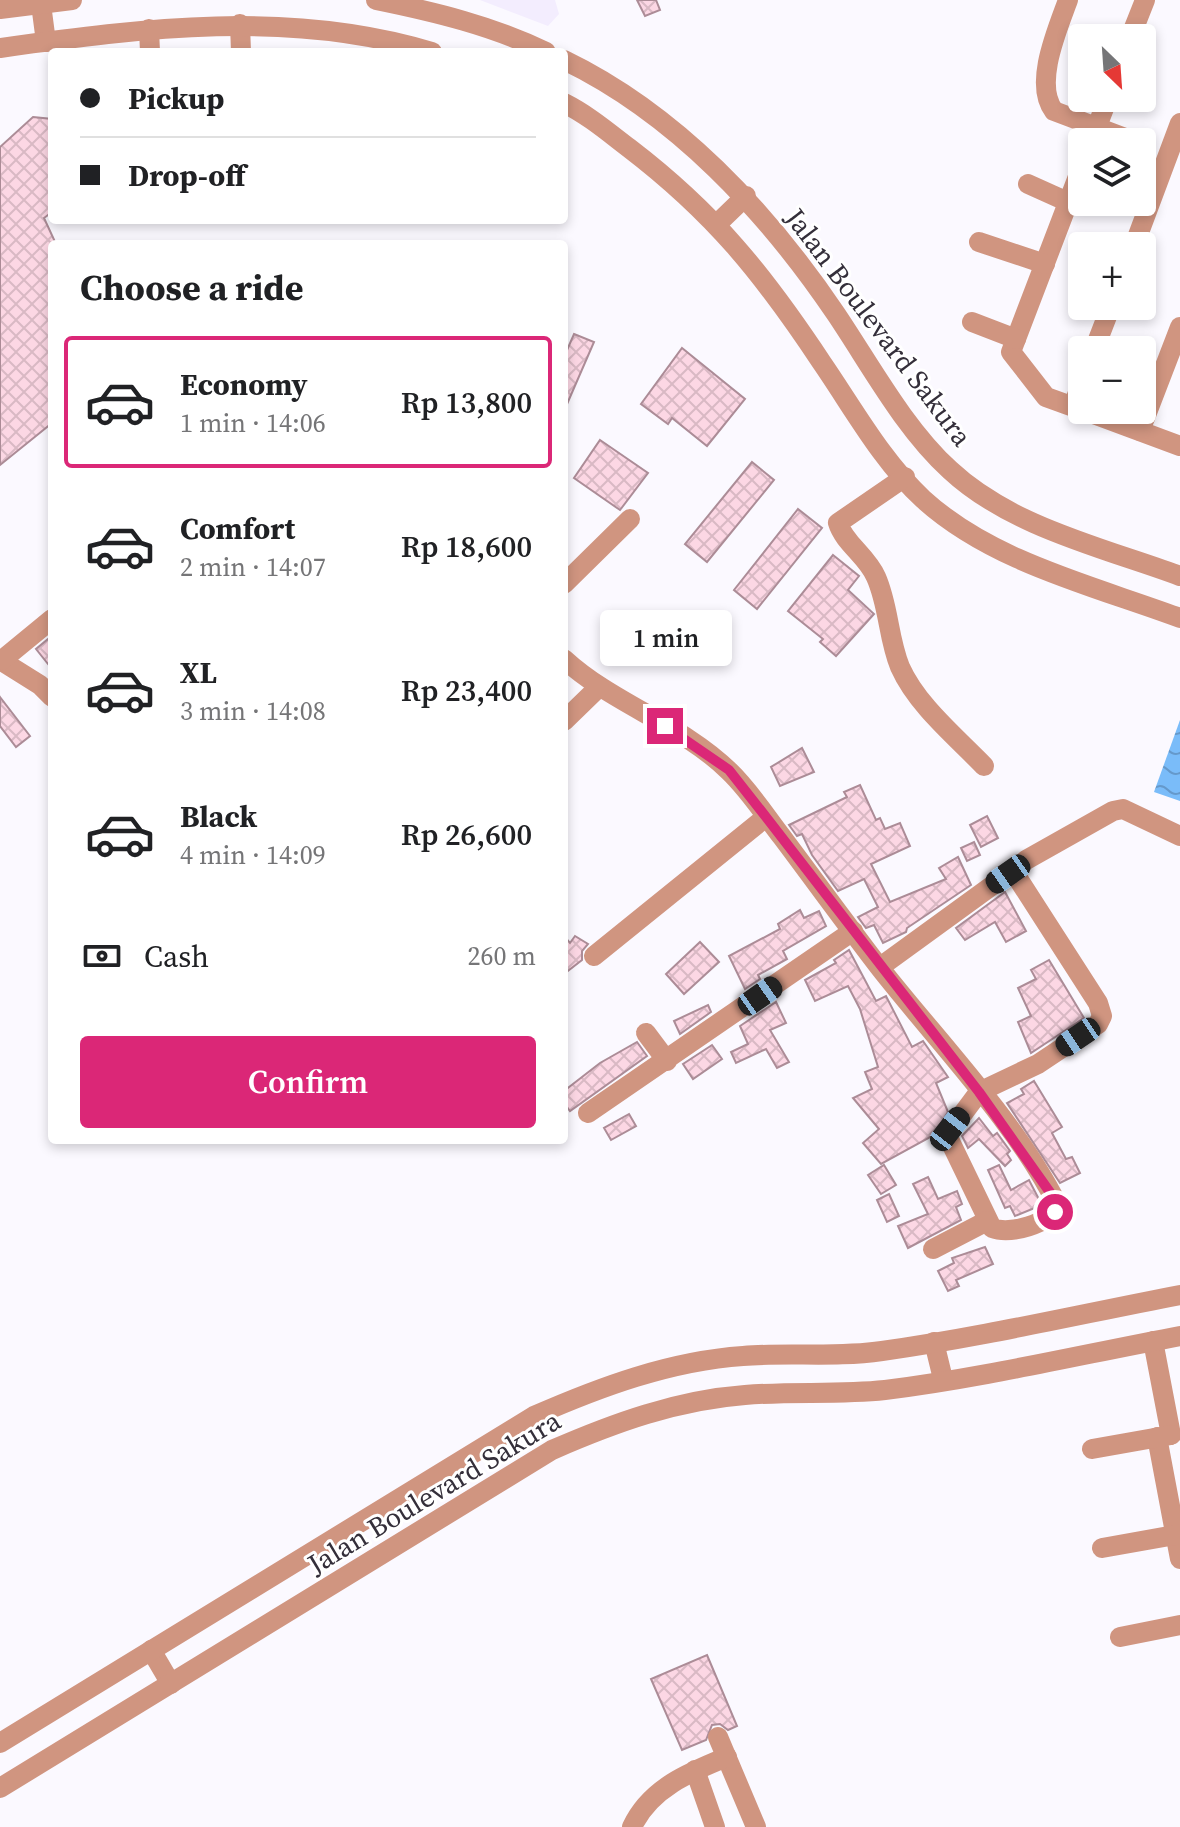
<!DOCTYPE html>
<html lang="en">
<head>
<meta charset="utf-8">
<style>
  :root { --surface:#fff; --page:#f2f2f2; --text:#202124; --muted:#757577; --line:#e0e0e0; --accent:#db2777 }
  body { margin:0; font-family:"Source Serif 4",serif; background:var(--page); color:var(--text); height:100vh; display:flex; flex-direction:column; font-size:30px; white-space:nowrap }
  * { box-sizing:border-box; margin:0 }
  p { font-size:26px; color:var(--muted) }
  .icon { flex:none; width:44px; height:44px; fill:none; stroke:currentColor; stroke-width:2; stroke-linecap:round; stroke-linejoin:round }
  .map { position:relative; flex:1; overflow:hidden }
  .sheet { position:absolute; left:48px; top:240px; width:520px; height:904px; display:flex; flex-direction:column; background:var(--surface); border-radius:8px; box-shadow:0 4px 12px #0003 }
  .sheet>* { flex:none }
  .guide { position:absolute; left:48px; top:48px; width:520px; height:176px; border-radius:8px; box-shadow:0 4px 12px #0003; display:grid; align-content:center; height:176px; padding:0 32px; background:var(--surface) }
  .needle { width:52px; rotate:155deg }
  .buttons { position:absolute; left:1068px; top:24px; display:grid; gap:16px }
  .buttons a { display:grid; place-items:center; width:88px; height:88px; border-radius:8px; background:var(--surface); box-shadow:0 4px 12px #0003; font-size:40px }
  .end { position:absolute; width:36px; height:36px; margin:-18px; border:10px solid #db2777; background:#fff; box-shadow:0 0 0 4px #fff }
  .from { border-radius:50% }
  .bubble { position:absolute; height:56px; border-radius:8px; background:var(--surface); box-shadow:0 4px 12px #0003; font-size:26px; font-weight:600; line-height:56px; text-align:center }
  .car { position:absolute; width:24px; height:48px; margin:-24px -12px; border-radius:10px; box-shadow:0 0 6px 2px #0007; background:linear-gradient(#222 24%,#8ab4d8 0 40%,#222 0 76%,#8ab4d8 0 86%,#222 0) }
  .guide b { display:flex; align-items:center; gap:28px; height:76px; font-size:30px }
  .guide b+b { border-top:2px solid var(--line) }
  .guide i { width:20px; height:20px; background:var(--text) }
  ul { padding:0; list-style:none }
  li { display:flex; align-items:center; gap:24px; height:132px; margin:0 16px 12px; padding:0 16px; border:4px solid transparent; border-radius:8px }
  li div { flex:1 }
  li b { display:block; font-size:30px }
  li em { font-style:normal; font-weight:600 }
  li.selected { border-color:var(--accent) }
  li>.icon { width:72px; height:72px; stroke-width:1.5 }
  h2 { padding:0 32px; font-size:36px; line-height:96px }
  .pay { display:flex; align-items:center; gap:20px; height:88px; padding:0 32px; font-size:30px }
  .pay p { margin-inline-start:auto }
  .button { display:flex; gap:16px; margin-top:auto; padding:16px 32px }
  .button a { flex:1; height:92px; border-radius:8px; background:var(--accent); color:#fff; font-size:32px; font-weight:600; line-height:92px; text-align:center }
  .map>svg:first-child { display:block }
  .commercial { fill:#f3edfe }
  .water { fill:url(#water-waves) }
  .building { fill:url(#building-cross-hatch); stroke:#ac8c97; stroke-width:2 }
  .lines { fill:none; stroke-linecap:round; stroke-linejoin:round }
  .minor { stroke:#d09580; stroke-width:20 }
  .route { stroke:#db2777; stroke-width:10 }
  .labels { text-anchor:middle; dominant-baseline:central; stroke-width:6; stroke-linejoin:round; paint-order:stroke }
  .street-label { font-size:28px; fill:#342f3a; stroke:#fff }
</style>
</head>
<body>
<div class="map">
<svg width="1180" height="1827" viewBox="0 0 1180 1827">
  <defs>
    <pattern id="water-waves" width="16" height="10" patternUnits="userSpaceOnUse" patternTransform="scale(2)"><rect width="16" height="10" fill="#7abcf9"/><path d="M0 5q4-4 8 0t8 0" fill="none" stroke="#6599cb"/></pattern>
    <pattern id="building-cross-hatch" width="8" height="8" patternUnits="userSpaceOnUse" patternTransform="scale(2)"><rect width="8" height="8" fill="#fcd7e4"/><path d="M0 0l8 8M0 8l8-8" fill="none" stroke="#d9b9c4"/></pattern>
  </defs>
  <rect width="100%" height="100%" fill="#fbf9ff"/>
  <path class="commercial" d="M480 0H555L559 14 548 26Z"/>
  <path class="water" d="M1180 720V801L1154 792Z"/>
  <g class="building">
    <path d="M637 0H656L660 10 645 16Z"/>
    <path d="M33 117 52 119V212L44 218 56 244H52V423L0 465V147Z"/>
    <path d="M574 334 594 342 564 411V357Z"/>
    <path d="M682 348 745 399 707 446 672 418 668 424 641 404Z"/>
    <path d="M600 440 648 473 620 510 574 478Z"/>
    <path d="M752 462 774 480 707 562 685 544Z"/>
    <path d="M798 509 822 528 757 609 734 590Z"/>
    <path d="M833 555 859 576 848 590 874 614 836 656 820 642 823 639 788 611Z"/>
    <path d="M48 639 52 645V669L36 649Z"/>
    <path d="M0 697 30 736 16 747 0 726Z"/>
    <path d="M802 748 814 772 780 786 771 767Z"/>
    <path d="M860 785 876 820 880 818 885 829 900 823 910 846 871 864 890 902 946 879 939 868 958 857 971 885 907 928 906 932 883 943 874 925 866 928 858 917 878 907 864 879 838 891 812 855 802 834 797 836 789 825 847 797 844 792Z"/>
    <path d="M987 816 998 838 981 847 970 825Z"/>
    <path d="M974 842 980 855 967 861 961 848Z"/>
    <path d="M1005 892 1026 931 1006 942 995 922 965 940 956 928Z"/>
    <path d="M800 910 804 918 819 911 826 926 783 951 787 959 758 975 760 979 745 989 729 956 780 929 778 924Z"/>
    <path d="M564 936 570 943 575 936 588 944 582 951V960L564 974Z"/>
    <path d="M700 942 719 962 684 994 666 974Z"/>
    <path d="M849 950 876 1001 886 996 912 1047 923 1041 948 1077 936 1083 948 1112 934 1135 881 1164 863 1143 879 1129 853 1098 872 1089 865 1072 878 1067 860 1009 848 986 815 1001 805 980 836 963 834 960Z"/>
    <path d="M1049 960 1084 1018 1031 1053 1018 1022 1031 1016 1018 988 1036 979 1031 970Z"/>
    <path d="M776 1002 786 1023 770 1030 789 1062 777 1068 766 1049 736 1063 731 1052 748 1044 740 1026Z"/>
    <path d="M708 1005 711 1012 680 1034 674 1021Z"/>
    <path d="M637 1042 647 1056 570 1111 564 1103V1091L600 1063Z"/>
    <path d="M712 1045 722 1059 693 1079 683 1064Z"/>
    <path d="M1034 1081 1062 1127 1052 1133 1066 1159 1072 1157 1080 1173 1060 1183 1007 1103 1024 1094 1021 1089Z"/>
    <path d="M629 1114 636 1126 611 1140 604 1128Z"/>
    <path d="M979 1118 993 1136 997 1133 1010 1151 1007 1154 1011 1160 1005 1166 979 1139 968 1148 962 1136Z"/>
    <path d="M884 1165 896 1185 881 1194 868 1175Z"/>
    <path d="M999 1165 1011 1190 1029 1180 1042 1205 1015 1216 1010 1206 1005 1208 988 1170Z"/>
    <path d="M928 1177 938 1199 957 1191 962 1204 956 1207 961 1220 908 1248 898 1226 928 1214 913 1184Z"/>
    <path d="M889 1194 899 1216 887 1222 877 1200Z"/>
    <path d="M985 1247 993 1264 956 1280 959 1286 948 1291 938 1271 954 1263 952 1258Z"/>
    <path d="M707 1655 737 1726 728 1730 720 1724 712 1725 706 1740 682 1750 651 1679Z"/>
  </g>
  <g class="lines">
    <g class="minor">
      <path d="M376 0C435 12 493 26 546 52"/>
      <path d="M1068 0C1058 28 1033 84 1054 111L1136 142"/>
      <path d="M41 4 46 42"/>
      <path d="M0 9 72 0"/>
      <path d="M240 24 241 52"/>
      <path d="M149 29 150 52"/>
      <path d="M1130 38 1145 0"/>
      <path d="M0 48C143 28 290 9 432 52"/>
      <path d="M564 60C676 114 767 212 836 314 871 366 904 428 950 470 1011 527 1104 548 1180 576"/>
      <path d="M564 103C588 115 608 132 629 148 714 213 763 274 822 363 853 408 882 461 923 499 992 562 1094 586 1180 618"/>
      <path d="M1091 142 1108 98"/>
      <path d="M1082 166 1011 352 1046 397 1082 410"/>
      <path d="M1028 184 1068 202"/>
      <path d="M718 223 746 196"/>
      <path d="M979 242 1045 264"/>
      <path d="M1134 246 1180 123"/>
      <path d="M972 322 1016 339"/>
      <path d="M1094 350 1111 306"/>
      <path d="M1073 406 1082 382"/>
      <path d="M1083 410 1180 446"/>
      <path d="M1140 431 1180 327"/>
      <path d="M905 477 838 523C844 543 867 556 876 577 889 606 888 638 900 667 917 705 955 736 984 766"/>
      <path d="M564 584 630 519"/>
      <path d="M564 659C613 704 681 724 729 771 749 790 765 815 782 837 815 881 847 925 880 968 938 1042 1017 1123 1058 1206 1049 1224 1010 1235 992 1228L947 1135 979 1092 1038 1064 1098 1024 1102 1016 1098 1003 1015 874H1008L880 967"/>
      <path d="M0 660 40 685 52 697"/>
      <path d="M2 660 52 619"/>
      <path d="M564 721 599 687"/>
      <path d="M1012 873 1026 860 1113 811 1123 809 1180 836"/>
      <path d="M594 956 766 817"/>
      <path d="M646 1033 667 1061"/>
      <path d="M588 1113 853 931"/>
      <path d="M933 1249 987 1221"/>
      <path d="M1153 1341 1171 1435"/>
      <path d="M934 1342 943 1379"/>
      <path d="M1157 1437 1180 1559"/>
      <path d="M1092 1449 1171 1435"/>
      <path d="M1102 1548 1180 1534"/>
      <path d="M1120 1637 1180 1625"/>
      <path d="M151 1650 171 1684"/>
      <path d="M718 1737 756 1827"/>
      <path d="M0 1743 534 1416C600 1387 670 1361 743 1356 789 1352 835 1358 882 1351 982 1337 1081 1314 1180 1295"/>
      <path d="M695 1770 715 1827"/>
      <path d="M0 1788 552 1450C614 1423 677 1400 745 1395 792 1391 838 1395 885 1390 982 1378 1084 1354 1180 1336"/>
      <path d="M632 1827C650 1788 690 1772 727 1757"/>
    </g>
  </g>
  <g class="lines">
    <path class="route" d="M665 726 729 770 766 817 979 1092 1054 1198 1058 1206 1055 1212"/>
  </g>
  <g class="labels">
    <g class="street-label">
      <text transform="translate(879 327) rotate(53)">Jalan Boulevard Sakura</text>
      <text transform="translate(434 1492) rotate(-31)">Jalan Boulevard Sakura</text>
    </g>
  </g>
</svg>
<div class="buttons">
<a><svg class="needle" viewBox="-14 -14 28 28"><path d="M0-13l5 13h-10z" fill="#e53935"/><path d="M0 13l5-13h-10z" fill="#757577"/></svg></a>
<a><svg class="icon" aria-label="layers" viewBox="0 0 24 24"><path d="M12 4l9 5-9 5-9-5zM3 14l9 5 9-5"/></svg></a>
<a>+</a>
<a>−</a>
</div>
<i class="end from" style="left:1055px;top:1212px"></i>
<i class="end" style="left:665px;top:726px"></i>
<div class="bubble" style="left:600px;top:610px;width:132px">1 min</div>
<i class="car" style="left:1008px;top:874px;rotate:235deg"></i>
<i class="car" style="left:760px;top:996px;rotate:55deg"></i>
<i class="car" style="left:1078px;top:1037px;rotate:236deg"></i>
<i class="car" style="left:950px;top:1129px;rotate:38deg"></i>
<div class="guide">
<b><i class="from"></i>Pickup</b>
<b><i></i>Drop-off</b>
</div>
<section class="sheet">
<h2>Choose a ride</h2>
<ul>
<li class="selected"><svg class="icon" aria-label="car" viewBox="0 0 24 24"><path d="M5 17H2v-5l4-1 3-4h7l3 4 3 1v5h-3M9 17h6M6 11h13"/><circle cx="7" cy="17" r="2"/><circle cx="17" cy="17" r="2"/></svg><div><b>Economy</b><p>1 min · 14:06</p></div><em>Rp 13,800</em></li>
<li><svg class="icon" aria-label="car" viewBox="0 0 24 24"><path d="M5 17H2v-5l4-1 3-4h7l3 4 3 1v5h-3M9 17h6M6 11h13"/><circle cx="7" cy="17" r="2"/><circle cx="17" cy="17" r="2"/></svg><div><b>Comfort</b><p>2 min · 14:07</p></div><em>Rp 18,600</em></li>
<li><svg class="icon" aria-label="car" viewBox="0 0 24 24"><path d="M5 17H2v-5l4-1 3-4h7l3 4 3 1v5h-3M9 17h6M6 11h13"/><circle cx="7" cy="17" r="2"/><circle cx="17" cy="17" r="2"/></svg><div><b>XL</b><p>3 min · 14:08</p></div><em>Rp 23,400</em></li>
<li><svg class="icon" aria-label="car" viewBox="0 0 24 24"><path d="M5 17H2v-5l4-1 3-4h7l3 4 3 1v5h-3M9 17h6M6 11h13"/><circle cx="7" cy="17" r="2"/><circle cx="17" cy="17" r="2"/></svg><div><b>Black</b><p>4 min · 14:09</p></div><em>Rp 26,600</em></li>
</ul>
<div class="pay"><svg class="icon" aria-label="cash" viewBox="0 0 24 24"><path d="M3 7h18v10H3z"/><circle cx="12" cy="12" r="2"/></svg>Cash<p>260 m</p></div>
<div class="button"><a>Confirm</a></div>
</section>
</div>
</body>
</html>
